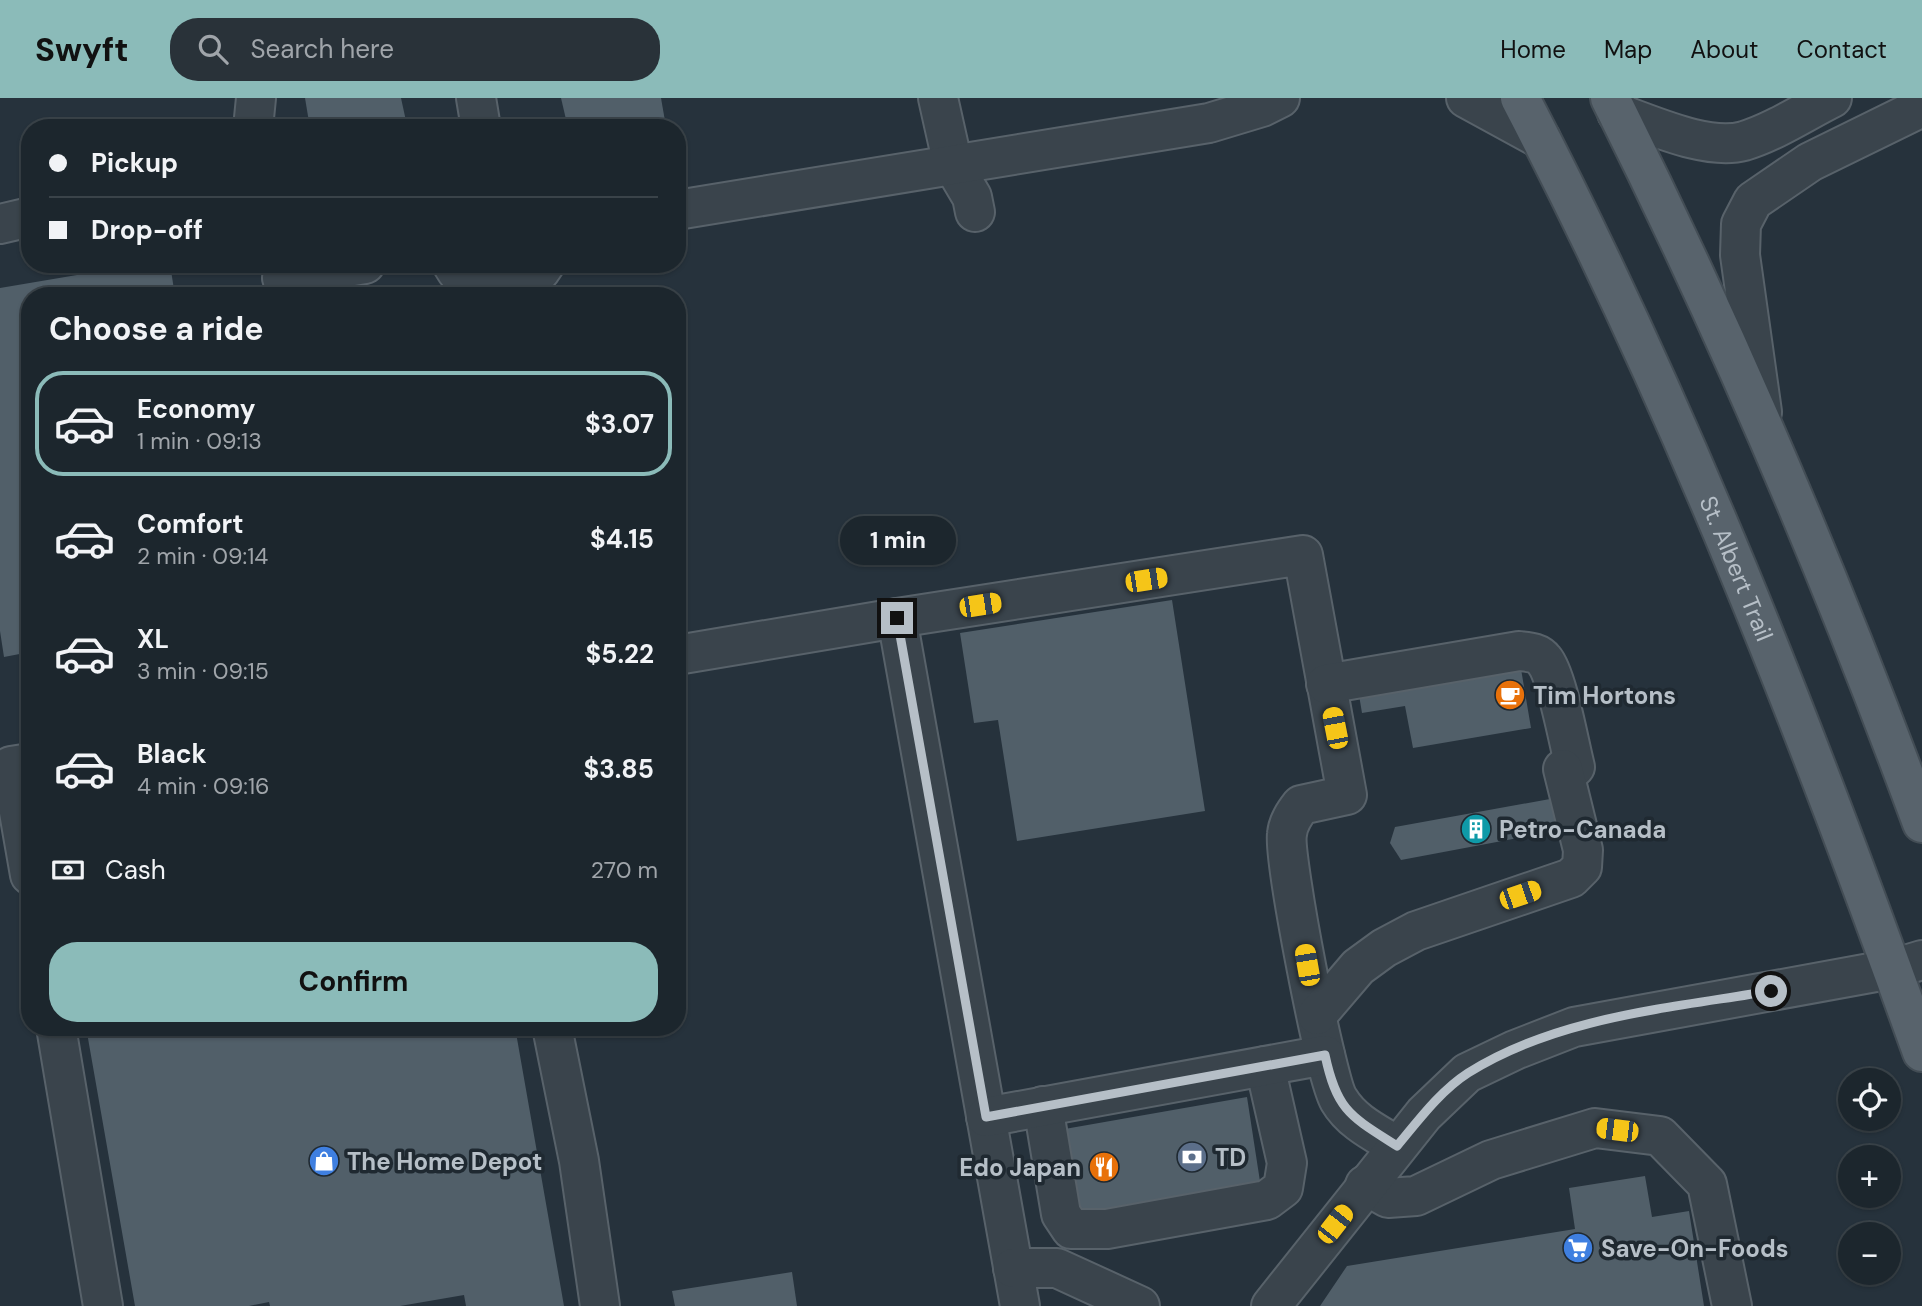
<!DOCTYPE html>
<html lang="en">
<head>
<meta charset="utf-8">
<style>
  :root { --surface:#1c262d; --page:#293239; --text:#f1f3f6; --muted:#a0a5aa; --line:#3a4349; --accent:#8bbbb9 }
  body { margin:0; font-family:"DM Sans",sans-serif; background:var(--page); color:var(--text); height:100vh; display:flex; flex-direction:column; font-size:26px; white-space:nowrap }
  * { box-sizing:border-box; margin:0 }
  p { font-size:23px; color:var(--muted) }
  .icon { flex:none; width:38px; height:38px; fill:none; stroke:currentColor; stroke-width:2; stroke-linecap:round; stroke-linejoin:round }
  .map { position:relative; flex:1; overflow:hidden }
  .details { position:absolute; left:21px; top:189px; width:665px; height:749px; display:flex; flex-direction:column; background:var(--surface); border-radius:28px; box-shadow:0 2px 5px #0004,0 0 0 2px var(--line) }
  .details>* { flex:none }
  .guide { position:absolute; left:21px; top:21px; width:665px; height:154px; border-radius:28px; box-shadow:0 2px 5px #0004,0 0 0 2px var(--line); display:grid; align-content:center; height:154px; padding:0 28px; background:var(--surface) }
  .fabs { position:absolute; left:1838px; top:970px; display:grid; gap:14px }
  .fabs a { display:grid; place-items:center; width:63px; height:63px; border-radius:50%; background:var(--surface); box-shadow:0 2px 5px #0004,0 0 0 2px var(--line); font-size:35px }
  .end { position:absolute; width:32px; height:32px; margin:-16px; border:9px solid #b6bfc7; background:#111; box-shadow:0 0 0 4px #111 }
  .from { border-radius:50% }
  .bubble { position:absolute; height:49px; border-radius:24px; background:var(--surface); box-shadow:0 2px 5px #0004,0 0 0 2px var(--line); font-size:23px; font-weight:700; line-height:49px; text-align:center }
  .car { position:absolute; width:21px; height:42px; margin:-21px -10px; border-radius:9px; box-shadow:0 0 5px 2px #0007; background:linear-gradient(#f5c518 24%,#345 0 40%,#f5c518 0 76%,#345 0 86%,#f5c518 0) }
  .guide b { display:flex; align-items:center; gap:24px; height:66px; font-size:26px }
  .guide b+b { border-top:2px solid var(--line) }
  .guide i { width:18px; height:18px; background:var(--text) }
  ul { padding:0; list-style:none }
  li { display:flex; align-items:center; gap:21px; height:105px; margin:0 14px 10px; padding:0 14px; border:4px solid transparent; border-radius:28px }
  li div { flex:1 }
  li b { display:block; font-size:26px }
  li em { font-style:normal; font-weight:700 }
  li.active { border-color:var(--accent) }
  li>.icon { width:63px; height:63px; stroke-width:1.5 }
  h2 { padding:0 28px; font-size:32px; line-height:84px }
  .pay { display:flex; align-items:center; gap:18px; height:77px; padding:0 28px; font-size:26px }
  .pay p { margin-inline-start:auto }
  .action { display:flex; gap:14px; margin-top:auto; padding:14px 28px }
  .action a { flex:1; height:80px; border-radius:28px; background:var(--accent); color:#111; font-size:28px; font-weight:700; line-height:80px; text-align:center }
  header { display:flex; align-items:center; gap:42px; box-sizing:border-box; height:98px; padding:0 35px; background:var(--accent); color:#111 }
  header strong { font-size:33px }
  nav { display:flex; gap:38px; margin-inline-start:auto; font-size:24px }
  .search { width:490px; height:63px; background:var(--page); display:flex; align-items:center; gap:18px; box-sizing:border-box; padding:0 24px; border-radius:28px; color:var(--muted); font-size:26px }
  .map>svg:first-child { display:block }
  .building { fill:#515f69 }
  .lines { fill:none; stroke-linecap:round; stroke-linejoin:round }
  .minor-casing { stroke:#58626a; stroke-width:42 }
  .major-casing { stroke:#434d55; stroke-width:42 }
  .minor { stroke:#3a444c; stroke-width:38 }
  .major { stroke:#58636c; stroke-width:38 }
  .route { stroke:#b6bfc7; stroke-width:9 }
  .labels { text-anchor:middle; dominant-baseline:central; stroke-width:7; stroke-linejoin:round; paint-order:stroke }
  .street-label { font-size:24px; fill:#b6bfc7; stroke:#1f2931 }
  .poi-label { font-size:24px; font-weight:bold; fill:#b6bfc7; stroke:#1f2931; text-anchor:start }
</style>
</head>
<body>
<header>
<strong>Swyft</strong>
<div class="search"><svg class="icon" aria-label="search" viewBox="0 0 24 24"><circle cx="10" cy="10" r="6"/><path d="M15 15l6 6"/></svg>Search here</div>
<nav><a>Home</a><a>Map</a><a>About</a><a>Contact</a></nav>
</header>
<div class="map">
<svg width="1922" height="1208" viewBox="0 0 1922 1208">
  <rect width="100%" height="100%" fill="#26323c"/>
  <g class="building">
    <path d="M305 0H401L406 23 362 30H310Z"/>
    <path d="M561 0H661L665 23 630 30H568Z"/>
    <path d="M142 166H170L175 198H30V554L4 559 0 533V190Z"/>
    <path d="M1172 502 1205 713 1017 743 998 622 974 625 960 535Z"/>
    <path d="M1519 559 1531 630 1413 650 1405 608 1362 615 1359 597Z"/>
    <path d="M1550 701 1558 715 1556 733 1401 762 1390 745 1395 729Z"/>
    <path d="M86 929H515L564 1208H466L464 1197 400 1208H270L269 1204 249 1208H135Z"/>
    <path d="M1247 999 1261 1090 1074 1123 1059 1032Z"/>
    <path d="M1645 1078 1652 1119 1689 1113 1704 1208H1320L1347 1168 1575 1131 1569 1090Z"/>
    <path d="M792 1174 797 1208H675L672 1193Z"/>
  </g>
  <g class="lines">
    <g class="minor-casing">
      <g id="minor">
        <path d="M476 0 481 30"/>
        <path d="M938 0 953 67 972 99 975 114"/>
        <path d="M1466 0 1541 41"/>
        <path d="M1617 15C1652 27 1707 53 1744 43 1774 34 1804 14 1832 0"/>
        <path d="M253 30 256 0"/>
        <path d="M677 112 1209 25 1262 9 1280 0"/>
        <path d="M0 126 30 119"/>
        <path d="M452 166C474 206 522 204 545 166"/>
        <path d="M282 180 365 166"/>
        <path d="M1762 314 1740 157 1741 126 1753 103 1810 64 1922 9"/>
        <path d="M897 520 1303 457 1347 697 1301 707C1294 716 1288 725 1287 736 1283 759 1326 983 1339 1002 1352 1024 1376 1035 1397 1048"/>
        <path d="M677 557 897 520 1020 1208"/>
        <path d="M1326 586 1519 553C1528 554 1538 554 1544 562 1557 577 1569 646 1575 669"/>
        <path d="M30 665 11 668 30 777"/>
        <path d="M1317 917 1358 869 1384 850 1416 833 1571 780 1582 769 1583 752 1563 671"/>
        <path d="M56 929 103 1208"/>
        <path d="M552 929 579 1063 600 1208"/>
        <path d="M1043 1008 1061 1116 1071 1131H1107L1267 1102 1283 1090 1287 1065 1265 968"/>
        <path d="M986 1019 1325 957"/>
        <path d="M1365 1087 1388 1100 1416 1098 1491 1062 1595 1030 1660 1038 1707 1086 1732 1208"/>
        <path d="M1013 1170H1057L1140 1208"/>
        <path d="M1271 1208 1424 1016 1467 975 1515 952 1574 929 1892 871 1922 862"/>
      </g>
    </g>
    <g class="major-casing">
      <g id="major">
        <path id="s1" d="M1520 0C1680 307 1805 628 1922 954"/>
        <path d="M1610 0C1728 236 1831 478 1922 725"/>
      </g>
    </g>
    <use href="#minor" class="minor"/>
    <use href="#major" class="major"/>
  </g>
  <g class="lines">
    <path class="route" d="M897 520 986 1019 1325 957C1337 1013 1350 1018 1397 1048 1418 1023 1440 993 1468 975 1557 919 1670 910 1771 893"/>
  </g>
  <defs>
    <g id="cafe-disc" transform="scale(1.575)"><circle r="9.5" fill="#e8710a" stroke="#1f2931"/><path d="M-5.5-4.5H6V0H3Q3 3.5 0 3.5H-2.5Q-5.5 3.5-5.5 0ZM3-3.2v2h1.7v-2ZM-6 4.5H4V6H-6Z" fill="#fff"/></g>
    <g id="building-disc" transform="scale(1.575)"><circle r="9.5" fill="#0f9aa8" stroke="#1f2931"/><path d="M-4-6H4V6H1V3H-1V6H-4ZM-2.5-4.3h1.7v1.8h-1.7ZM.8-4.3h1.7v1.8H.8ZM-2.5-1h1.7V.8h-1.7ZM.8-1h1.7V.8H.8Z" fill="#fff"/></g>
    <g id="bank-disc" transform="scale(1.575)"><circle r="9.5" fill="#5c6f8a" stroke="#1f2931"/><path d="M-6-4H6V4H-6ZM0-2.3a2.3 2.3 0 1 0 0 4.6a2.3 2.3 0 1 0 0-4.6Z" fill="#fff"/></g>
    <g id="shop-disc" transform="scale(1.575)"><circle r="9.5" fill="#3f7fe0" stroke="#1f2931"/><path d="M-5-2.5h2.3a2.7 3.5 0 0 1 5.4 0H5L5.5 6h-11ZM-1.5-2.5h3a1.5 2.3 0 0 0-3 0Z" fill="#fff"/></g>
    <g id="restaurant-disc" transform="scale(1.575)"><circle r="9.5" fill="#e8710a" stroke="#1f2931"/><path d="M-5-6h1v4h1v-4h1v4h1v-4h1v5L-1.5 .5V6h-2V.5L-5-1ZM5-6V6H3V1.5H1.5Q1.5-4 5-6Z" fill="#fff"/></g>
    <g id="supermarket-disc" transform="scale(1.575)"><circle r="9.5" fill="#3f7fe0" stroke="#1f2931"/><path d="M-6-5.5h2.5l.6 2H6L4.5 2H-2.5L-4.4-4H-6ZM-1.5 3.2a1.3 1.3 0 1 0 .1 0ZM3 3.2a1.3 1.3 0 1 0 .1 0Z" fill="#fff"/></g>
  </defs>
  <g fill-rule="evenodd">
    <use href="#cafe-disc" x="1510" y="597"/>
    <use href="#building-disc" x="1476" y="731"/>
    <use href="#bank-disc" x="1192" y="1059"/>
    <use href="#shop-disc" x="324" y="1063"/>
    <use href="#restaurant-disc" x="1104" y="1069"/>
    <use href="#supermarket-disc" x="1578" y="1150"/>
  </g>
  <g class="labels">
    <g class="street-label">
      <text stroke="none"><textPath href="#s1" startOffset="518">St. Albert Trail</textPath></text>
    </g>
    <g class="poi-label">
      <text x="1533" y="597">Tim Hortons</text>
      <text x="1499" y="731">Petro-Canada</text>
      <text x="1215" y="1059">TD</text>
      <text x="347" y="1063">The Home Depot</text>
      <text x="1081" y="1069" text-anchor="end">Edo Japan</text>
      <text x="1601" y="1150">Save-On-Foods</text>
    </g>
  </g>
</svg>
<div class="fabs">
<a><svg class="icon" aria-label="locate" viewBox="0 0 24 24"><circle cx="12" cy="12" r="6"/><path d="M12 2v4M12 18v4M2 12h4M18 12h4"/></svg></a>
<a>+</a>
<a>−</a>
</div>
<i class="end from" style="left:1771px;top:893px"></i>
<i class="end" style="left:897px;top:520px"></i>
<div class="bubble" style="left:840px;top:418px;width:116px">1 min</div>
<i class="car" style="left:1146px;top:482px;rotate:81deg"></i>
<i class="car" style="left:980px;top:507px;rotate:81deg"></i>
<i class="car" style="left:1335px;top:630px;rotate:349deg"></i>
<i class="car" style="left:1520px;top:797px;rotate:71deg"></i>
<i class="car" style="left:1307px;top:867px;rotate:350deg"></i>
<i class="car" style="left:1617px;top:1032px;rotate:277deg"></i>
<i class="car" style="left:1335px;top:1126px;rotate:38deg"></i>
<div class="guide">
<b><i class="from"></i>Pickup</b>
<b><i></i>Drop-off</b>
</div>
<section class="details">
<h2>Choose a ride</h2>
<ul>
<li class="active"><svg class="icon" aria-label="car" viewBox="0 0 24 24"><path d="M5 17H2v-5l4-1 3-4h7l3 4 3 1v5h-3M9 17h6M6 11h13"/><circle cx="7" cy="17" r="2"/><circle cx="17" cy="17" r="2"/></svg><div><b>Economy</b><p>1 min · 09:13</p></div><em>$3.07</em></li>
<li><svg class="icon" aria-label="car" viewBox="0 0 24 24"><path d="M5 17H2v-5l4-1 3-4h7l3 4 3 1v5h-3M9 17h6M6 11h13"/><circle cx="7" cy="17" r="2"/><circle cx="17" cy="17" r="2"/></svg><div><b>Comfort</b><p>2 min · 09:14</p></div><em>$4.15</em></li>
<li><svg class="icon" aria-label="car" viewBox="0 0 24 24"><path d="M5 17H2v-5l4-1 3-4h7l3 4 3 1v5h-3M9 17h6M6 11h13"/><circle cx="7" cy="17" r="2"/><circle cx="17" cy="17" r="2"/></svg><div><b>XL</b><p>3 min · 09:15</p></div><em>$5.22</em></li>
<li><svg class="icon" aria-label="car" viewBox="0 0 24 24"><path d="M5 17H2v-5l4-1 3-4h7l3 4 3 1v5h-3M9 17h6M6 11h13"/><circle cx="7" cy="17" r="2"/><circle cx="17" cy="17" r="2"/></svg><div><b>Black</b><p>4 min · 09:16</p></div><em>$3.85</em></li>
</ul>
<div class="pay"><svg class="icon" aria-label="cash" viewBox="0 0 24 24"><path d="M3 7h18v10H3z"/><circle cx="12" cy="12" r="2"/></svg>Cash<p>270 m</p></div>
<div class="action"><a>Confirm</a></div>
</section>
</div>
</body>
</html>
